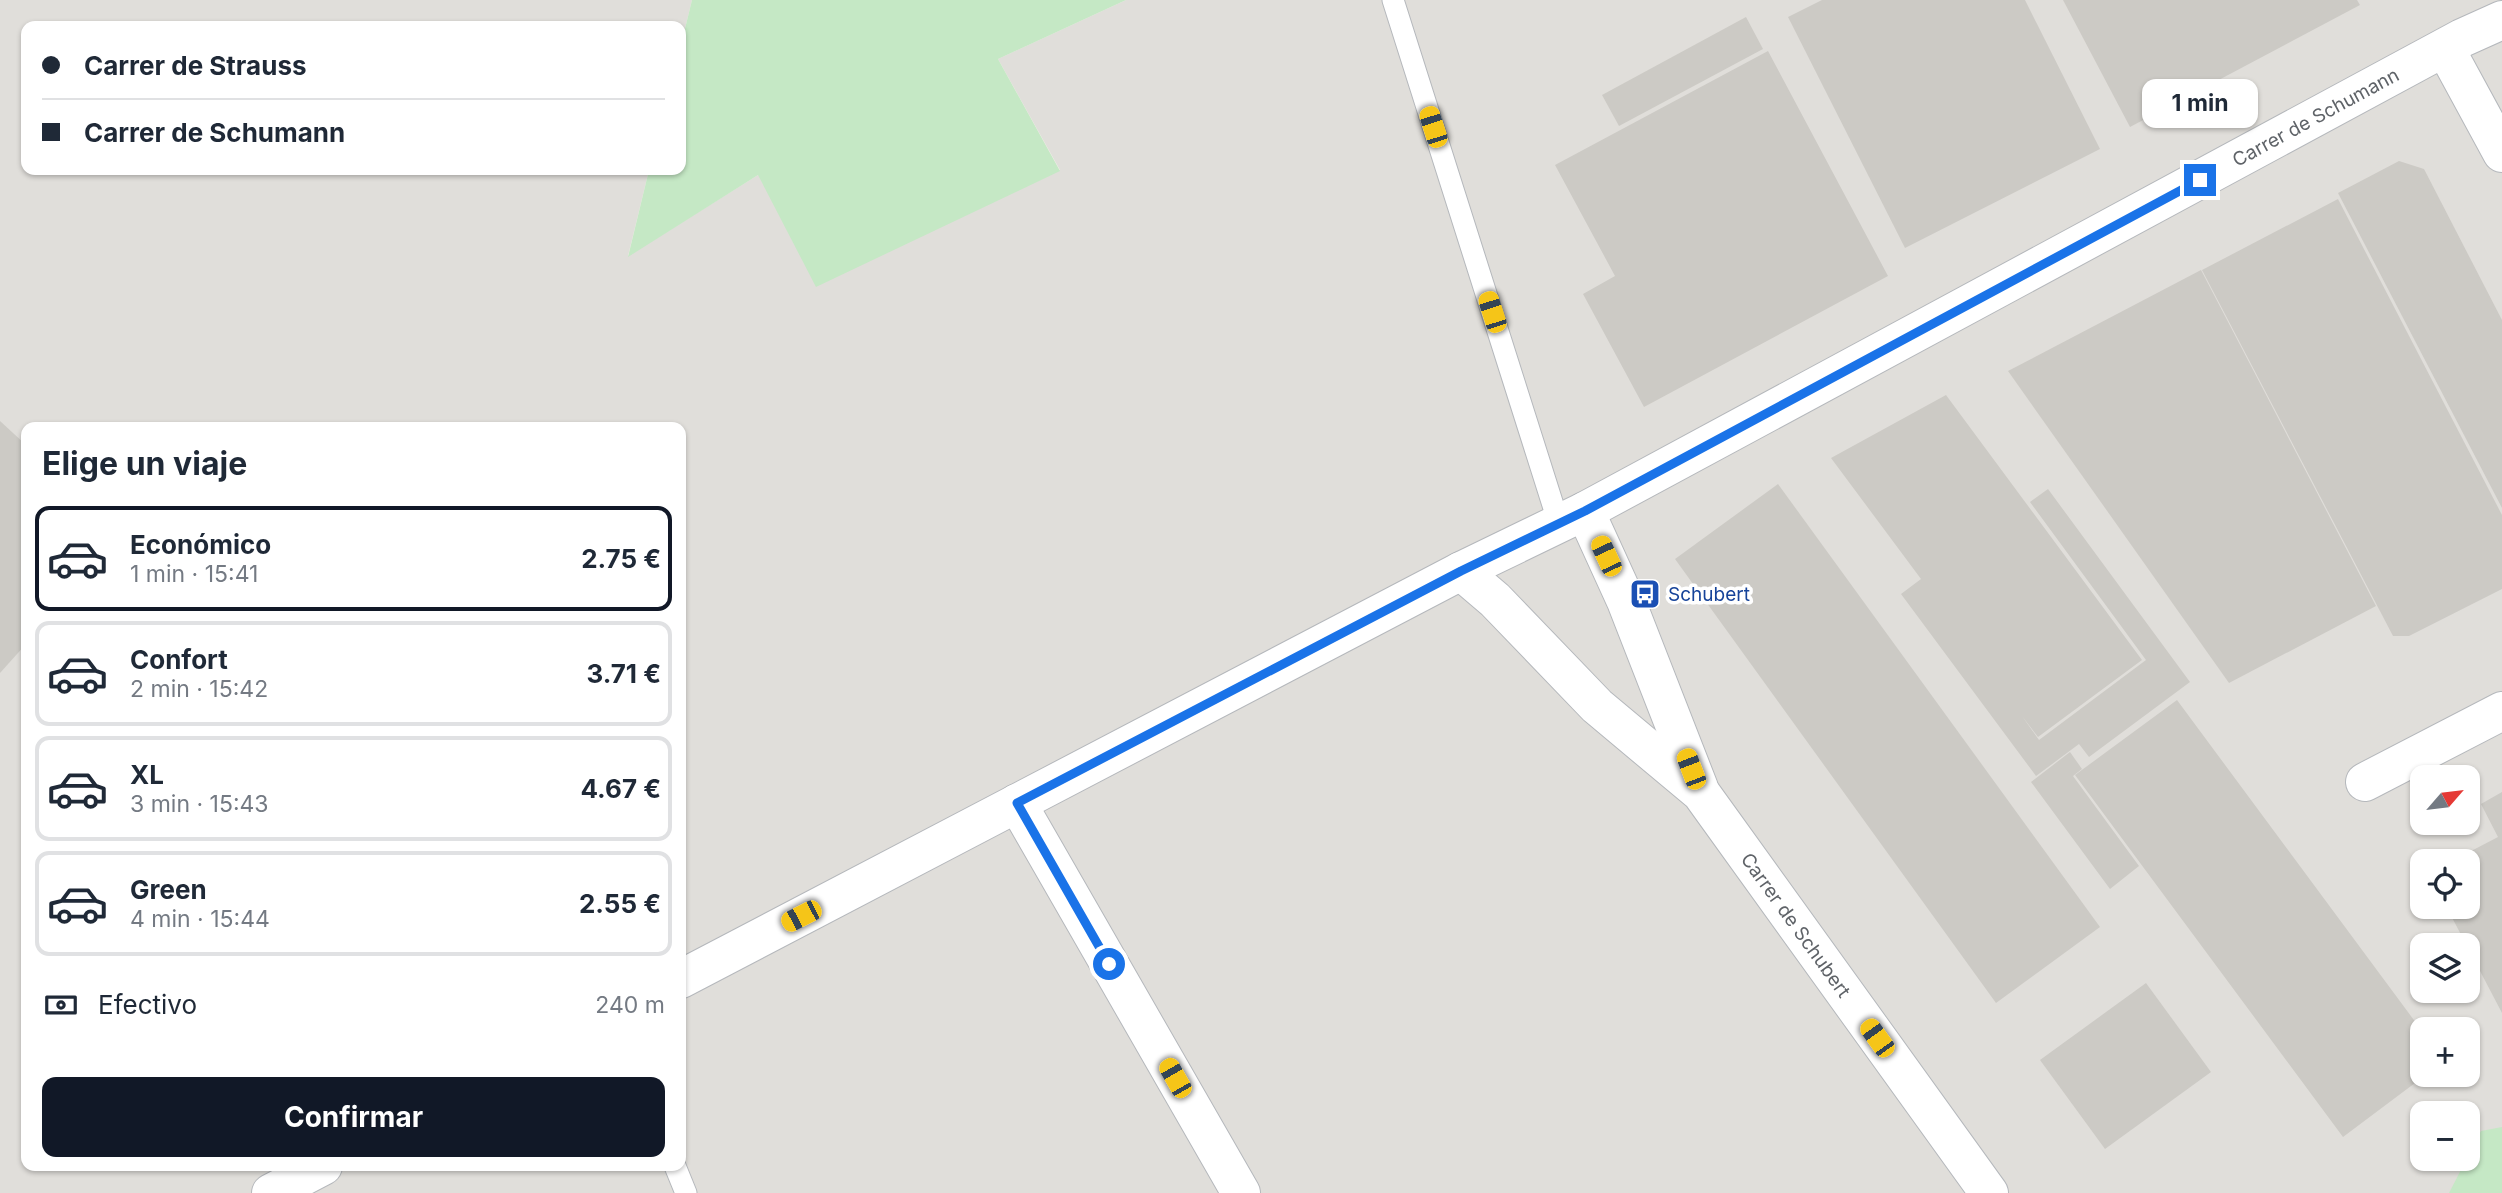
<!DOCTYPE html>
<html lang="es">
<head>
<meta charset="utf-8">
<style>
  :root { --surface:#fff; --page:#f2f2f3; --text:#1f2937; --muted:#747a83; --line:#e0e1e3; --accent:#111827 }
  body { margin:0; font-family:Inter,sans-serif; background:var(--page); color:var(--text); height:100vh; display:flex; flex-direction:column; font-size:26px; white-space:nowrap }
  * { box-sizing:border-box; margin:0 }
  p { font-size:23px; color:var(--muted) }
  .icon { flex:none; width:38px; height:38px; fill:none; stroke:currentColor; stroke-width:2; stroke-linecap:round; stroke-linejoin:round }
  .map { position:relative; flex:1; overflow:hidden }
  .details { position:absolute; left:21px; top:422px; width:665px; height:749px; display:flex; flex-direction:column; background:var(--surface); border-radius:14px; box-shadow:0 2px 5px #0004 }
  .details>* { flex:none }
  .hud { position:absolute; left:21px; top:21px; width:665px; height:154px; border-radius:14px; box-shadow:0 2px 5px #0004; display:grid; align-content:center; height:154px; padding:0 21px; background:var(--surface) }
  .needle { width:46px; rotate:62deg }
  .tools { position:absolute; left:2410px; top:765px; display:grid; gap:14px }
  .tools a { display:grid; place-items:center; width:70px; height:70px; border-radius:14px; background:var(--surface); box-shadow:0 2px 5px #0004; font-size:35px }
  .end { position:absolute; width:32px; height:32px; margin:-16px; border:9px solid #1a73e8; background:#fff; box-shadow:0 0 0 4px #fff }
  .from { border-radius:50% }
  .bubble { position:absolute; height:49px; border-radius:14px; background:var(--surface); box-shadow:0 2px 5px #0004; font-size:23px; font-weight:700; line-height:49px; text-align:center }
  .car { position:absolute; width:21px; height:42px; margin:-21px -10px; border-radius:9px; box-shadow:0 0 5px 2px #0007; background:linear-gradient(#f5c518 24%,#345 0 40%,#f5c518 0 76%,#345 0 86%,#f5c518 0) }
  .hud b { display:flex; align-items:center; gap:24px; height:66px; font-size:26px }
  .hud b+b { border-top:2px solid var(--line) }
  .hud i { width:18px; height:18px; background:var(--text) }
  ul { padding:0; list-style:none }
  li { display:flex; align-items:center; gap:21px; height:105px; margin:0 14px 10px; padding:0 7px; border:4px solid var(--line); border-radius:14px }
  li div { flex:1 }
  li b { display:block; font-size:26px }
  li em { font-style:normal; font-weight:700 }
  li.current { border-color:var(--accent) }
  li>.icon { width:63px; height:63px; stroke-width:1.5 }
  h2 { padding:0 21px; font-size:32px; line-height:84px }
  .pay { display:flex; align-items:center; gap:18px; height:77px; padding:0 21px; font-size:26px }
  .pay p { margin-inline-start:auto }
  .button { display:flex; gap:14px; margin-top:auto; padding:14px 21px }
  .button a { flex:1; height:80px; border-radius:14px; background:var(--accent); color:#fff; font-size:28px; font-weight:700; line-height:80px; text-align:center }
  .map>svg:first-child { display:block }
  .industrial { fill:#e0deda; fill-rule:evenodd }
  .green { fill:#c5e8c5 }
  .building { fill:#cccac5 }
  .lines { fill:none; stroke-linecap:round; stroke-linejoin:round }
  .lane-casing { stroke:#b5b8bc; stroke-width:23 }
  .street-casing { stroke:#b5b8bc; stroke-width:40 }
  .lane { stroke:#fff; stroke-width:21 }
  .street { stroke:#fff; stroke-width:38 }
  .route { stroke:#1a73e8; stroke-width:9 }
  .labels { text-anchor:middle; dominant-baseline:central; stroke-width:7; stroke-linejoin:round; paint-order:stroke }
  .street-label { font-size:19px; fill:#5f6368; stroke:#fff }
  .transit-label { font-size:19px; fill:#164399; stroke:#fff; text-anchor:start }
</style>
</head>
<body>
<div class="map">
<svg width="2502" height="1193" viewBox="0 0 2502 1193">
  <rect width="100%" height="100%" fill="#f1efe8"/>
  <path class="industrial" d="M0 0H692L681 45V26H26V170H649L628 256 758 175 1060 170 998 59 1126 0H2502V1132L2468 1193H0ZM26 427H681V1166H26ZM2422 777H2468V822H2422ZM2422 861H2468V906H2422ZM2422 945H2468V990H2422ZM2422 1029H2468V1074H2422ZM2422 1113H2468V1158H2422Z"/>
  <g class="green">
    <path d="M692 0H1126L998 59 1060 171 816 287 758 175 628 257 649 170H681V45Z"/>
    <path d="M2502 1127V1193H2449L2481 1131Z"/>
  </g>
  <g class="building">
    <path d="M1822 0H2025L2100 149 1905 248 1788 17Z"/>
    <path d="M2063 0H2357L2360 5 2130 127Z"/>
    <path d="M1746 17 1763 49 1619 126 1602 95Z"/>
    <path d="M1768 51 1888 276 1644 407 1583 294 1615 276 1555 165Z"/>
    <path d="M2399 161 2424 169 2502 320V508L2338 193Z"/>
    <path d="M2338 199 2502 515V589L2409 636H2393L2202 270Z"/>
    <path d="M2201 270 2376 606 2229 683 2008 371Z"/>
    <path d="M1946 395 2142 660 2038 737 2022 716 2039 740 2146 660 2030 502 2048 489 2190 682 2089 757 2079 744 2036 776 1901 594 1921 579 1831 458Z"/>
    <path d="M0 421 26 445V644L0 673Z"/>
    <path d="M1778 484 2100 927 1996 1003 1675 559Z"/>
    <path d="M2177 700 2422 1031V1074H2427L2343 1137 2075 775Z"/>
    <path d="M2070 752 2082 769 2073 776 2139 866 2110 889 2031 782Z"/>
    <path d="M2502 792V1013L2446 906H2468V861H2452L2498 837 2481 804Z"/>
    <path d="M2146 983 2211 1072 2105 1149 2040 1060Z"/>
  </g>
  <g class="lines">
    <g class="lane-casing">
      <g id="lane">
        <path d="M1393 0 1559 524"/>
        <path d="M675 1166 686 1193"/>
      </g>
    </g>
    <g class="street-casing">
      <g id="street">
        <path d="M2445 48 2502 153"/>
        <path d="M1585 511 1626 601 1699 788"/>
        <path id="s1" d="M1461 571 1495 600 1597 706 1701 793 1989 1193"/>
        <path d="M2365 782 2502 711"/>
        <path d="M1017 803 1241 1193"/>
        <path id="s2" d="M681 979 1461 571 1585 511 2462 38 2502 20"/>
        <path d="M271 1193 323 1166"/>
      </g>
    </g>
    <use href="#lane" class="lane"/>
    <use href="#street" class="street"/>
  </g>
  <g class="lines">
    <path class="route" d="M1109 964 1017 803 1461 571 1585 511 2200 180"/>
  </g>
  <defs>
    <g id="bus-square" transform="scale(1.575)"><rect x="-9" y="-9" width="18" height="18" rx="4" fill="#1a4fb4" stroke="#fff"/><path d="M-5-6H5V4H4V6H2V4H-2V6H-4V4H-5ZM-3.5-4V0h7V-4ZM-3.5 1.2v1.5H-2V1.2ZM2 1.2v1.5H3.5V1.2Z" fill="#fff"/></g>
  </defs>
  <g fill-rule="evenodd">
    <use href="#bus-square" x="1645" y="594"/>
  </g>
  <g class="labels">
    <g class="street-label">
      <text stroke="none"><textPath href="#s2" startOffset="1848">Carrer de Schumann</textPath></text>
      <text stroke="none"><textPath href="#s1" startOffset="490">Carrer de Schubert</textPath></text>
    </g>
    <g class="transit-label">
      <text x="1668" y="594">Schubert</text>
    </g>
  </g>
</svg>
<div class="tools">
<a><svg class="needle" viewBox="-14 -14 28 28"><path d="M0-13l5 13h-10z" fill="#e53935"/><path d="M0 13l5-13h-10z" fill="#747a83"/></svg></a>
<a><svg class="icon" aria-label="locate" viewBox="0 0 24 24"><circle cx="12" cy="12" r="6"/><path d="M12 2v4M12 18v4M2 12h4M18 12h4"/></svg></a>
<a><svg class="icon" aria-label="layers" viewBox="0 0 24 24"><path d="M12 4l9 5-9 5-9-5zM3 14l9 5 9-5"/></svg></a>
<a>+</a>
<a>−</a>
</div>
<i class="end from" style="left:1109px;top:964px"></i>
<i class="end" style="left:2200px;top:180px"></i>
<div class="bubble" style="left:2142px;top:79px;width:116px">1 min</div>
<i class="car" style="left:1433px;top:127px;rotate:342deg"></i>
<i class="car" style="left:1492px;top:312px;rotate:342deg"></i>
<i class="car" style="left:1606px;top:556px;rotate:335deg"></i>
<i class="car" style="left:1691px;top:769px;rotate:339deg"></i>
<i class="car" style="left:801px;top:916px;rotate:243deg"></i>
<i class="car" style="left:1877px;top:1038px;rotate:324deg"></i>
<i class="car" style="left:1175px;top:1078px;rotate:330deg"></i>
<div class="hud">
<b><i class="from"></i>Carrer de Strauss</b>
<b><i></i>Carrer de Schumann</b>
</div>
<section class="details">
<h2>Elige un viaje</h2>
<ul>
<li class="current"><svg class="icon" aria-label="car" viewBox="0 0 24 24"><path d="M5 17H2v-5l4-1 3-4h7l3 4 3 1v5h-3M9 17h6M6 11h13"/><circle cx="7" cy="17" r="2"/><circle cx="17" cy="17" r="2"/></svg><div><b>Económico</b><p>1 min · 15:41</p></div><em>2.75 €</em></li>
<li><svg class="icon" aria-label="car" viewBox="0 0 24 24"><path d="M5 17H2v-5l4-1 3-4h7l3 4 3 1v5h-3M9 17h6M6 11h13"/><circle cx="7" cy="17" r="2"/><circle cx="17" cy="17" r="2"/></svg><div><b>Confort</b><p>2 min · 15:42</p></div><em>3.71 €</em></li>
<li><svg class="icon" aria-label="car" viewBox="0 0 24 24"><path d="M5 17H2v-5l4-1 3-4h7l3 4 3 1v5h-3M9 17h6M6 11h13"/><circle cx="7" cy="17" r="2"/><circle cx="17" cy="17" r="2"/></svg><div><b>XL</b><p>3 min · 15:43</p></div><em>4.67 €</em></li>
<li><svg class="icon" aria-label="car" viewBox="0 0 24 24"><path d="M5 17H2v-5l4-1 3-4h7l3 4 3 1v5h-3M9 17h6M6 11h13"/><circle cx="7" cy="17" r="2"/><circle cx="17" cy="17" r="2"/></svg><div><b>Green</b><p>4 min · 15:44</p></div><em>2.55 €</em></li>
</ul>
<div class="pay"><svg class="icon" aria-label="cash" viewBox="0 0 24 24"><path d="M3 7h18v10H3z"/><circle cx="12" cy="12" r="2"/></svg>Efectivo<p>240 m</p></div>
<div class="button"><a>Confirmar</a></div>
</section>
</div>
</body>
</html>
